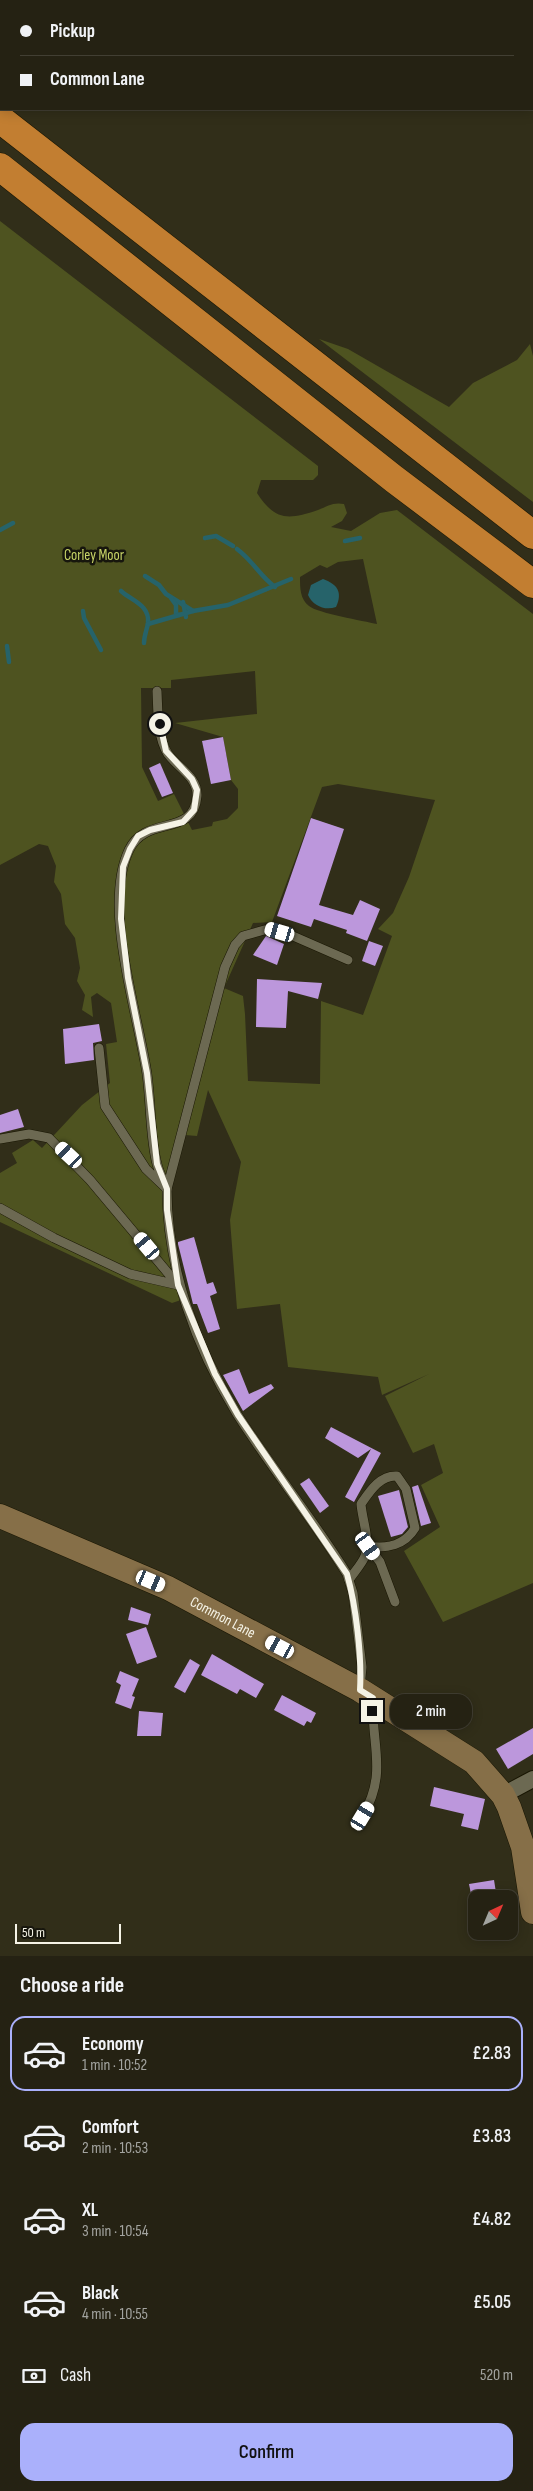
<!DOCTYPE html>
<html lang="en">
<head>
<meta charset="utf-8">
<style>
  :root { --surface:#252213; --page:#312f21; --text:#f1f3f6; --muted:#a3a4a0; --line:#423f33; --accent:#aab0fb }
  body { margin:0; font-family:"Sofia Sans Condensed",sans-serif; background:var(--page); color:var(--text); height:100vh; display:flex; flex-direction:column; font-size:19px; white-space:nowrap }
  * { box-sizing:border-box; margin:0 }
  p { font-size:16px; color:var(--muted) }
  .icon { flex:none; width:28px; height:28px; fill:none; stroke:currentColor; stroke-width:2; stroke-linecap:round; stroke-linejoin:round }
  .map { position:relative; height:1956px; overflow:hidden }
  .drawer { display:flex; flex-direction:column; background:var(--surface); flex:1 }
  .drawer>* { flex:none }
  .guide { position:absolute; left:0px; top:0px; width:534px; height:110px; box-shadow:0 2px 12px #0003,0 0 0 1px var(--line); display:grid; align-content:center; height:110px; padding:0 20px; background:var(--surface) }
  .needle { width:32px; rotate:44deg }
  .controls { position:absolute; left:468px; top:1890px; display:grid; gap:10px }
  .controls a { display:grid; place-items:center; width:50px; height:50px; border-radius:10px; background:var(--surface); box-shadow:0 2px 12px #0003,0 0 0 1px var(--line); font-size:25px }
  .scale { position:absolute; left:15px; bottom:12px; width:106px; box-sizing:border-box; padding-left:5px; border:2px solid #f5f3e6; border-top:0; font-size:14px; line-height:18px; white-space:nowrap; color:#f5f3e6; -webkit-text-stroke:4px #17160d; paint-order:stroke }
  .end { position:absolute; width:22px; height:22px; margin:-11px; border:6px solid #f5f3e6; background:#111; box-shadow:0 0 0 2px #111 }
  .from { border-radius:50% }
  .bubble { position:absolute; height:35px; border-radius:15px; background:var(--surface); box-shadow:0 2px 12px #0003,0 0 0 1px var(--line); font-size:16px; font-weight:600; line-height:35px; text-align:center }
  .car { position:absolute; width:15px; height:30px; margin:-15px -8px; border-radius:6px; box-shadow:0 0 4px 1px #0007; background:linear-gradient(#fff 24%,#345 0 40%,#fff 0 76%,#345 0 86%,#fff 0) }
  .guide b { display:flex; align-items:center; gap:18px; height:48px; font-size:19px }
  .guide b+b { border-top:1px solid var(--line) }
  .guide i { width:12px; height:12px; background:var(--text) }
  ul { padding:0; list-style:none }
  li { display:flex; align-items:center; gap:15px; height:75px; margin:0 10px 8px; padding:0 10px; border:2px solid transparent; border-radius:15px }
  li div { flex:1 }
  li b { display:block; font-size:19px }
  li em { font-style:normal; font-weight:600 }
  li.active { border-color:var(--accent) }
  li>.icon { width:45px; height:45px; stroke-width:1.5 }
  h2 { padding:0 20px; font-size:22px; line-height:60px }
  .pay { display:flex; align-items:center; gap:12px; height:55px; padding:0 20px; font-size:19px }
  .pay p { margin-inline-start:auto }
  .cta { display:flex; gap:10px; margin-top:auto; padding:10px 20px }
  .cta a { flex:1; height:58px; border-radius:15px; background:var(--accent); color:#111; font-size:20px; font-weight:600; line-height:58px; text-align:center }
  .map>svg:first-child { display:block }
  .green { fill:#4e5320; fill-rule:evenodd }
  .water { fill:#26636a }
  .lines { fill:none; stroke-linecap:round; stroke-linejoin:round }
  .stream { stroke:#26636a; stroke-width:4.5 }
  .building { fill:#bc97dc }
  .lane-casing { stroke:#191603; stroke-width:10 }
  .street-casing { stroke:#191603; stroke-width:18 }
  .secondary-casing { stroke:#191603; stroke-width:25 }
  .highway-casing { stroke:#191603; stroke-width:29 }
  .lane { stroke:#6c6952; stroke-width:9 }
  .street { stroke:#6c6952; stroke-width:16 }
  .secondary { stroke:#866f48; stroke-width:24 }
  .highway { stroke:#c27e31; stroke-width:28 }
  .route { stroke:#f5f3e6; stroke-width:6 }
  .labels { text-anchor:middle; dominant-baseline:central; stroke-width:5; stroke-linejoin:round; paint-order:stroke }
  .park-label { font-size:15px; fill:#c8d467; stroke:#17160d }
  .street-label { font-size:15px; fill:#f5f3e6; stroke:#17160d }
</style>
</head>
<body>
<div class="map">
<svg width="533" height="1956" viewBox="0 0 533 1956">
  <rect width="100%" height="100%" fill="#312e19"/>
  <g class="green">
    <path d="M0 221 318 466V475L313 480H261L257 493C275 521 288 520 318 510 328 506 333 502 344 504L347 513 342 521 331 527 351 531 380 513 397 510 533 614V1583L443 1622 404 1551 440 1527 421 1485 443 1473 434 1444 413 1453 385 1396 429 1374 382 1395 378 1377 288 1367 280 1304 237 1309 230 1220 241 1162 208 1090 197 1136 185 1135 168 1200 184 1299 172 1303 0 1222V1173L17 1163 12 1153 33 1140 42 1148 82 1105 110 1083 106 1044 117 1042 111 1003 97 993 91 997 93 1017 82 1010 85 995 77 981 80 968 75 938 65 924 61 894 54 882 56 866 48 846 39 844 0 865ZM363 559 377 624C364 621 317 613 309 606 300 599 300 588 300 577L320 565 327 568 338 562ZM255 671 257 714 175 723 223 737 231 780 238 789V808L227 819 213 822 212 826 192 830 174 794 158 801 142 767 141 688H171V680ZM338 784 435 800 409 877 393 913 378 929 392 936 363 1015 321 1001 320 1084 248 1081 245 1014 243 996 224 988 253 923 272 922 322 787Z"/>
    <path d="M319 339 348 349 449 407 473 383 517 360 530 344 533 356V502Z"/>
  </g>
  <path class="water" d="M323 579C337 584 343 592 336 607 325 611 313 606 308 595L311 585Z"/>
  <g class="lines">
    <g class="stream">
      <path d="M50 1 51 0"/>
      <path d="M0 530 13 523"/>
      <path d="M205 538 216 536 233 546"/>
      <path d="M345 541 360 538"/>
      <path d="M237 549C254 562 259 575 275 587"/>
      <path d="M145 576 159 585 166 594 193 611"/>
      <path d="M121 591C132 601 150 605 148 623 147 630 144 635 144 643"/>
      <path d="M171 598 176 605V614L179 615"/>
      <path d="M183 602 186 617"/>
      <path d="M83 611 84 618 101 650"/>
      <path d="M148 624 193 611 228 605 291 579"/>
      <path d="M7 646 9 662"/>
    </g>
  </g>
  <g class="building">
    <path d="M223 737 231 780 211 784 202 741Z"/>
    <path d="M160 763 173 793 162 797 149 768Z"/>
    <path d="M311 818 344 829 319 905 353 915 360 900 380 909 367 941 346 933 347 930 314 919 311 927 277 916Z"/>
    <path d="M266 936 284 944 277 965 253 955Z"/>
    <path d="M369 941 383 946 375 966 362 961Z"/>
    <path d="M257 979 289 981 322 983 318 999 288 991 286 1028 256 1027Z"/>
    <path d="M99 1024 102 1041 93 1043 94 1060 65 1064 63 1029Z"/>
    <path d="M18 1109 24 1127 0 1133V1115Z"/>
    <path d="M194 1237 207 1284 213 1282 217 1293 210 1296 220 1329 208 1333 197 1304H193L178 1244V1242Z"/>
    <path d="M239 1369 249 1394 271 1384 274 1388 243 1411 223 1375Z"/>
    <path d="M331 1427 381 1453 354 1502 345 1497 371 1449 358 1458 325 1438Z"/>
    <path d="M309 1478 329 1506 320 1513 300 1484Z"/>
    <path d="M418 1485 431 1523 421 1526 412 1487Z"/>
    <path d="M399 1490 408 1527 402 1534 391 1537 378 1496Z"/>
    <path d="M131 1607 151 1614 148 1625 128 1620Z"/>
    <path d="M146 1627 157 1657 137 1664 126 1634Z"/>
    <path d="M212 1654 264 1684 256 1698 240 1689 237 1694 201 1675Z"/>
    <path d="M190 1659 200 1665 185 1693 174 1687Z"/>
    <path d="M120 1671 139 1679 132 1696 135 1697 131 1709 115 1703 121 1685 116 1682Z"/>
    <path d="M282 1695 316 1713 311 1723 307 1721 304 1726 274 1710Z"/>
    <path d="M139 1711 163 1713 161 1736H137Z"/>
    <path d="M533 1728V1754L508 1769 496 1749Z"/>
    <path d="M434 1787 485 1799 478 1830 461 1826 464 1814 430 1806Z"/>
    <path d="M494 1880 497 1899H472L469 1884Z"/>
  </g>
  <g class="lines">
    <g class="lane-casing">
      <g id="lane">
        <path d="M348 960 293 936 268 929 243 936 235 945 225 967 167 1189C167 1269 196 1347 237 1414 272 1469 313 1519 347 1574L353 1593 362 1667 360 1688"/>
        <path d="M99 1048 105 1106 146 1169 167 1189C164 1181 159 1173 157 1164 150 1138 151 1102 147 1074 138 1013 102 907 129 850 146 814 194 838 197 796 198 777 177 767 168 754 157 737 158 711 157 691"/>
        <path d="M0 1139 29 1134 49 1138 90 1180 178 1285 130 1274 54 1238 0 1208"/>
        <path d="M368 1546 380 1562 395 1602"/>
        <path d="M349 1580C354 1572 362 1564 365 1556 371 1543 362 1519 361 1504 370 1491 380 1475 397 1476L406 1489 415 1528C405 1545 387 1549 368 1546"/>
        <path d="M363 1815C388 1773 371 1744 373 1700"/>
      </g>
    </g>
    <g class="street-casing">
      <path id="street" d="M503 1795 533 1779"/>
    </g>
    <g class="secondary-casing">
      <g id="secondary">
        <path id="s1" d="M0 1516 168 1588 360 1690 474 1762 503 1795 509 1807 523 1847 533 1912"/>
      </g>
    </g>
    <g class="highway-casing">
      <g id="highway">
        <path d="M0 119 533 535"/>
        <path d="M0 167 394 479 533 584"/>
      </g>
    </g>
    <use href="#lane" class="lane"/>
    <use href="#street" class="street"/>
    <use href="#secondary" class="secondary"/>
    <use href="#highway" class="highway"/>
  </g>
  <g class="lines">
    <path class="route" d="M160 724 166 751 192 779 197 790 194 810 183 822 150 830 138 836 130 849 123 867 121 919 128 978 147 1073 157 1164 167 1189V1210L178 1285 215 1374 238 1415 347 1574C356 1606 362 1657 360 1690L373 1698 372 1711"/>
  </g>
  <g class="labels">
    <g class="park-label">
      <text x="94" y="555">Corley Moor</text>
    </g>
    <g class="street-label">
      <text stroke="none"><textPath href="#s1" startOffset="245">Common Lane</textPath></text>
    </g>
  </g>
</svg>
<div class="controls">
<a><svg class="needle" viewBox="-14 -14 28 28"><path d="M0-13l5 13h-10z" fill="#e53935"/><path d="M0 13l5-13h-10z" fill="#a3a4a0"/></svg></a>
</div>
<div class="scale">50 m</div>
<i class="end from" style="left:160px;top:724px"></i>
<i class="end" style="left:372px;top:1711px"></i>
<div class="bubble" style="left:390px;top:1694px;width:82px">2 min</div>
<i class="car" style="left:280px;top:932px;rotate:286deg"></i>
<i class="car" style="left:69px;top:1155px;rotate:313deg"></i>
<i class="car" style="left:147px;top:1246px;rotate:320deg"></i>
<i class="car" style="left:368px;top:1546px;rotate:144deg"></i>
<i class="car" style="left:151px;top:1581px;rotate:113deg"></i>
<i class="car" style="left:280px;top:1647px;rotate:298deg"></i>
<i class="car" style="left:363px;top:1816px;rotate:31deg"></i>
<div class="guide">
<b><i class="from"></i>Pickup</b>
<b><i></i>Common Lane</b>
</div>
</div>
<section class="drawer">
<h2>Choose a ride</h2>
<ul>
<li class="active"><svg class="icon" aria-label="car" viewBox="0 0 24 24"><path d="M5 17H2v-5l4-1 3-4h7l3 4 3 1v5h-3M9 17h6M6 11h13"/><circle cx="7" cy="17" r="2"/><circle cx="17" cy="17" r="2"/></svg><div><b>Economy</b><p>1 min · 10:52</p></div><em>£2.83</em></li>
<li><svg class="icon" aria-label="car" viewBox="0 0 24 24"><path d="M5 17H2v-5l4-1 3-4h7l3 4 3 1v5h-3M9 17h6M6 11h13"/><circle cx="7" cy="17" r="2"/><circle cx="17" cy="17" r="2"/></svg><div><b>Comfort</b><p>2 min · 10:53</p></div><em>£3.83</em></li>
<li><svg class="icon" aria-label="car" viewBox="0 0 24 24"><path d="M5 17H2v-5l4-1 3-4h7l3 4 3 1v5h-3M9 17h6M6 11h13"/><circle cx="7" cy="17" r="2"/><circle cx="17" cy="17" r="2"/></svg><div><b>XL</b><p>3 min · 10:54</p></div><em>£4.82</em></li>
<li><svg class="icon" aria-label="car" viewBox="0 0 24 24"><path d="M5 17H2v-5l4-1 3-4h7l3 4 3 1v5h-3M9 17h6M6 11h13"/><circle cx="7" cy="17" r="2"/><circle cx="17" cy="17" r="2"/></svg><div><b>Black</b><p>4 min · 10:55</p></div><em>£5.05</em></li>
</ul>
<div class="pay"><svg class="icon" aria-label="cash" viewBox="0 0 24 24"><path d="M3 7h18v10H3z"/><circle cx="12" cy="12" r="2"/></svg>Cash<p>520 m</p></div>
<div class="cta"><a>Confirm</a></div>
</section>
</body>
</html>
